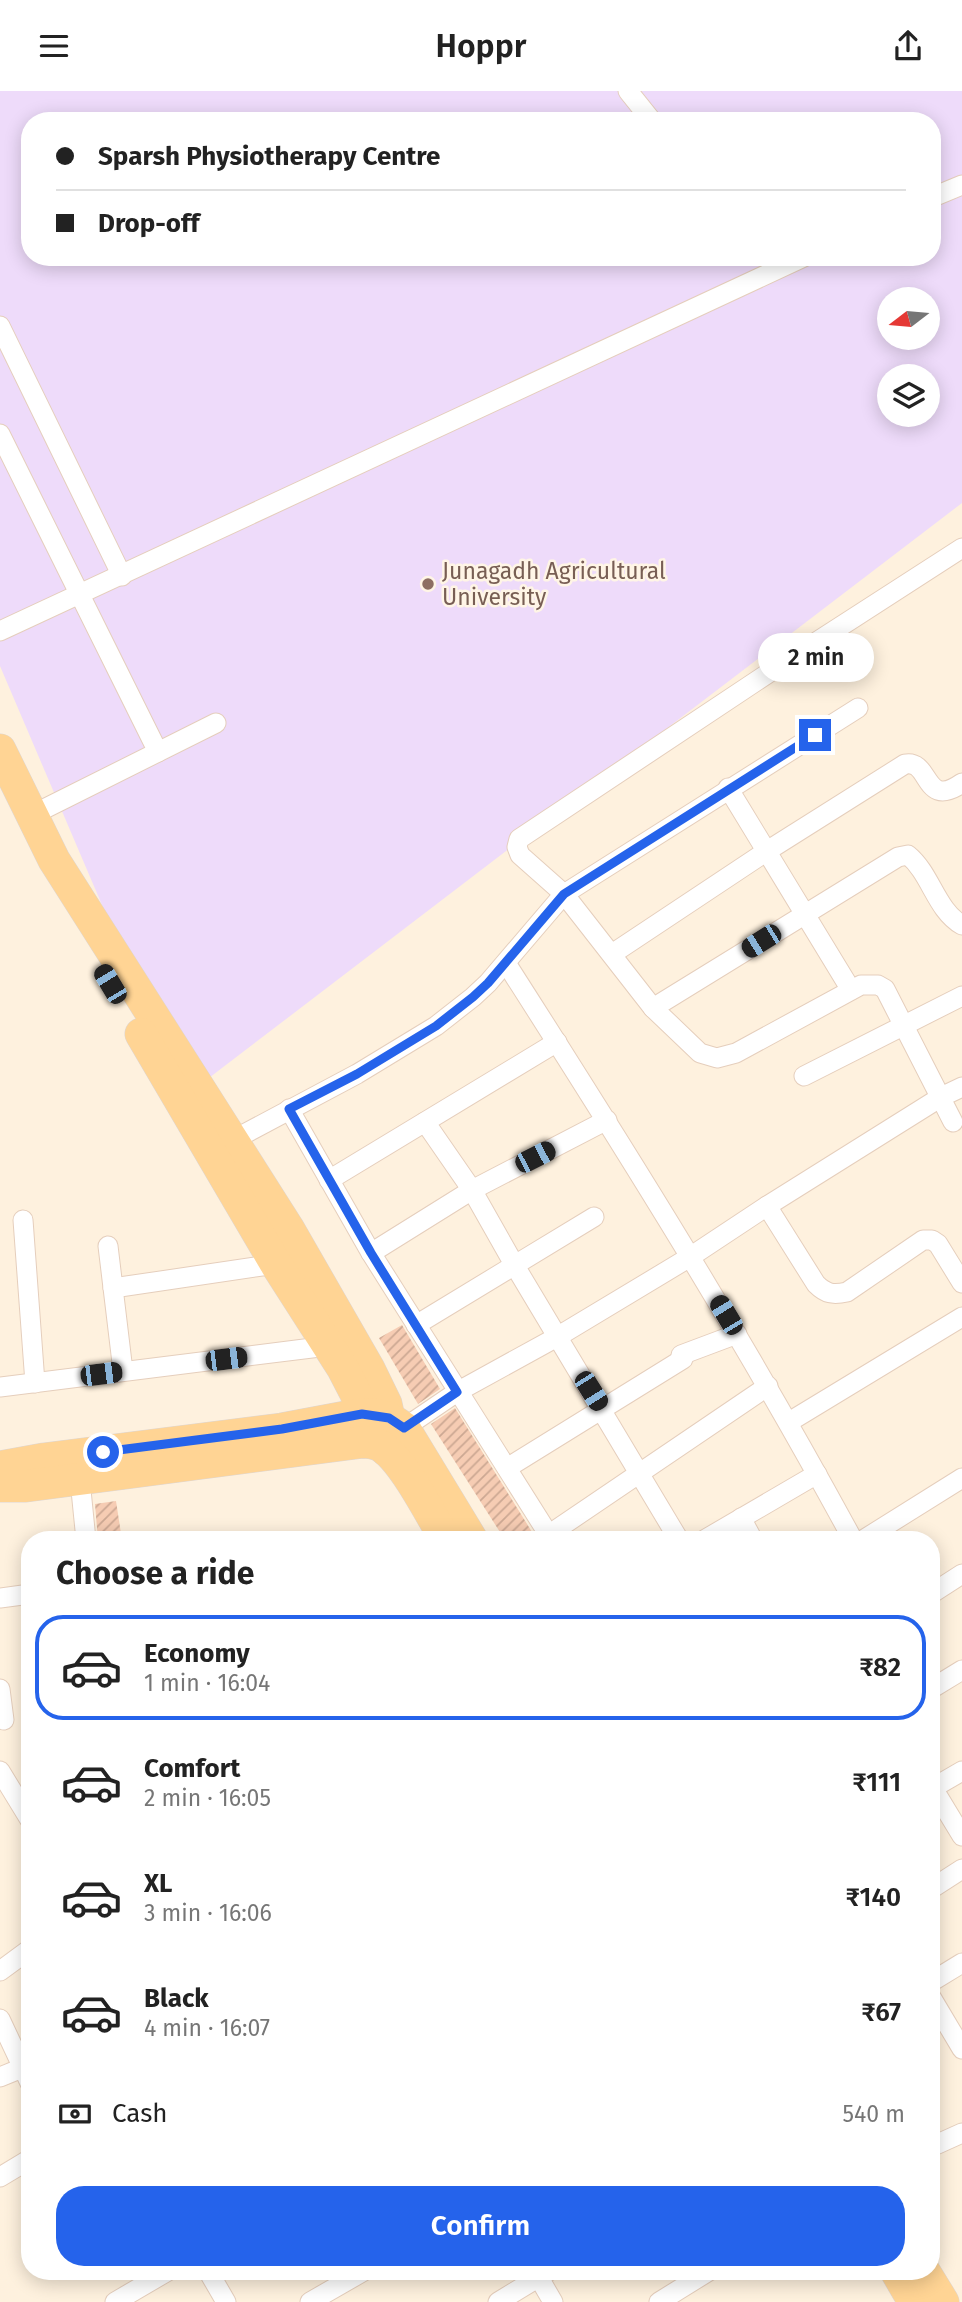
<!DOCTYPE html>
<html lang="en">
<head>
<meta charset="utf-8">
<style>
  :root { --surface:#fff; --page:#f2f2f2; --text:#222; --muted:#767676; --line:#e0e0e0; --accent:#2563eb }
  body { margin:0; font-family:"Fira Sans",sans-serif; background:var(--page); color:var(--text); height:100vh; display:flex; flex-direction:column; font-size:26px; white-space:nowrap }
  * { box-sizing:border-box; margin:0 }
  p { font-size:23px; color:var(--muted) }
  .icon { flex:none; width:38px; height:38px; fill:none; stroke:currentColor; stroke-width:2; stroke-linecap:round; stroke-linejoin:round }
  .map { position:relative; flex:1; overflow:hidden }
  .details { position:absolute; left:21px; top:1440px; width:919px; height:749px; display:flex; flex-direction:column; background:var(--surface); border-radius:28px; box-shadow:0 4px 18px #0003 }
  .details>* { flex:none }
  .guide { position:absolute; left:21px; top:21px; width:920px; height:154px; border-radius:28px; box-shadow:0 4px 18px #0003; display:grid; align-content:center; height:154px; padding:0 35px; background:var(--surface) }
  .needle { width:46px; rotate:254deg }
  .tools { position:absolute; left:877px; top:196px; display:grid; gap:14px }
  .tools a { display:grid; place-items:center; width:63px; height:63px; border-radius:50%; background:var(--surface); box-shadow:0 4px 18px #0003; font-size:35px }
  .end { position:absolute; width:32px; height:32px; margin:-16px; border:9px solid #2563eb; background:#fff; box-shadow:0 0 0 4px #fff }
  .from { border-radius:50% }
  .bubble { position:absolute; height:49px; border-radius:24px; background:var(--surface); box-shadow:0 4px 18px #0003; font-size:23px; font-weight:600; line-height:49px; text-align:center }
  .car { position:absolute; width:21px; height:42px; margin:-21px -10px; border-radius:9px; box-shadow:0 0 5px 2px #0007; background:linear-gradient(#222 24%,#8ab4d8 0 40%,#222 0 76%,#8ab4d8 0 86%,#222 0) }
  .guide b { display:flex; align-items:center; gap:24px; height:66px; font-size:26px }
  .guide b+b { border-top:2px solid var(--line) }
  .guide i { width:18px; height:18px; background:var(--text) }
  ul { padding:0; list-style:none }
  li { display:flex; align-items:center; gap:21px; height:105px; margin:0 14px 10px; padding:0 21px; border:4px solid transparent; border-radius:28px }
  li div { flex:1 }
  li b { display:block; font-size:26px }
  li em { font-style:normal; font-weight:600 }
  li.on { border-color:var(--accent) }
  li>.icon { width:63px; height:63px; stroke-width:1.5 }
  h2 { padding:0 35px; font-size:32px; line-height:84px }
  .pay { display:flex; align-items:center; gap:18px; height:77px; padding:0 35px; font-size:26px }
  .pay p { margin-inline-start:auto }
  .cta { display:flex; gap:14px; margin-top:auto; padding:14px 35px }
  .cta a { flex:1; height:80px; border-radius:28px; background:var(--accent); color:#fff; font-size:28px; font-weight:600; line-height:80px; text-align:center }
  header { display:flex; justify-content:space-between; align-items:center; height:91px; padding:0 35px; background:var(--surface); font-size:32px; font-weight:600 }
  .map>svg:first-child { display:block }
  .education { fill:#eedbfa; fill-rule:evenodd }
  .building { fill:url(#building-hatch) }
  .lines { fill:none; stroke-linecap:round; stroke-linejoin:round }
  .street-casing { stroke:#e5cebc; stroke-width:21 }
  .primary-casing { stroke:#ded6d2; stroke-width:33 }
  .street { stroke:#fff; stroke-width:19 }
  .primary { stroke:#ffd494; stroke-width:32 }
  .route { stroke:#2563eb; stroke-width:9 }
  .education-dot { fill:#8d6e63; stroke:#fff5e6; stroke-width:2.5 }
  .labels { text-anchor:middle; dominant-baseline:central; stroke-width:5; stroke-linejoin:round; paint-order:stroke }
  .education-label { font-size:23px; fill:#785e54; stroke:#fff5e6; text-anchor:start }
</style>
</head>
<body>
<header><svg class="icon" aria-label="menu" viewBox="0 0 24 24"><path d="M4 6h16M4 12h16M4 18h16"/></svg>Hoppr<svg class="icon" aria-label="share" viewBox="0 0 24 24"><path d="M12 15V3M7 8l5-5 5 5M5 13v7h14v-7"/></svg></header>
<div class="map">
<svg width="962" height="2211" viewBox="0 0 962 2211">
  <defs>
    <pattern id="building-hatch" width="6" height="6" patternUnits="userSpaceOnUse" patternTransform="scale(1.75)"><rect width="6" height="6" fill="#f6ccb3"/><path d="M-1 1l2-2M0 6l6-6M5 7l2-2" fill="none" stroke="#cca893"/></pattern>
  </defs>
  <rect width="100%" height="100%" fill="#fef1de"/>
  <path class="education" d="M0 0H962V412L184 1006 0 575ZM30 30H933V166H30ZM889 208H928V247H889ZM889 285H928V324H889Z"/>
  <g class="building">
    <path d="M402 1234 440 1298 418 1313 379 1247Z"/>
    <path d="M455 1317 532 1441 521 1449H505L431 1333Z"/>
    <path d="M116 1410 122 1449H98L95 1413Z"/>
  </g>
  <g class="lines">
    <g class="street-casing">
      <g id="street">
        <path d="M628 0 652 30"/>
        <path d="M933 106 962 94"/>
        <path d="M0 235 122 485"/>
        <path d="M0 343 158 661"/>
        <path d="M0 540 804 166"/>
        <path d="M728 697 851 899"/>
        <path d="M32 724 216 632"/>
        <path d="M612 863 767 760 905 673C931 668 923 719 962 692"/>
        <path d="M506 872C627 1061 746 1251 853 1449"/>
        <path d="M653 917 898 766 908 764C931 783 936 819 962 834"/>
        <path d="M804 985 962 905"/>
        <path d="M289 1018 371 1162 552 1449"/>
        <path d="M425 1031 472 1099 515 1175 679 1449"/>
        <path d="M953 1031 885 898 878 894H861L736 962 717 967 700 962 653 917 564 803 520 764 517 756 519 748 773 579 962 457"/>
        <path d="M233 1049 357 983 436 935 473 906 488 892 564 803 858 617"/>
        <path d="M329 1089 557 951"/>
        <path d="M767 1115 816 1193C826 1203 833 1204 847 1201L923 1149H932L938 1153 962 1192"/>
        <path d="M23 1129 35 1292"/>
        <path d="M108 1155 123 1280"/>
        <path d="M371 1162 472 1099 607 1029"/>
        <path d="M113 1197 276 1173"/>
        <path d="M416 1234 594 1126"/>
        <path d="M681 1264 737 1243"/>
        <path d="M0 1296 328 1255"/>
        <path d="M789 1331 962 1226"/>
        <path d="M404 1337 457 1301 557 1246 690 1166 767 1115 941 1006 962 996"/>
        <path d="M507 1377 683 1268"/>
        <path d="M79 1379 86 1449"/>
        <path d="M741 1427 753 1449"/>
        <path d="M541 1449 768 1295"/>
        <path d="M704 1449 817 1383"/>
        <path d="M863 1449 962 1387"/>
        <path d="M931 1503 962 1483"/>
        <path d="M0 1507 30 1503"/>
        <path d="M0 1598 4 1629"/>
        <path d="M931 1598 962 1579"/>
        <path d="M0 1680 30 1729"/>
        <path d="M931 1694 962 1745"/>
        <path d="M931 1698 962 1680"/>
        <path d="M931 1798 962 1778"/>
        <path d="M0 1880 30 1858"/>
        <path d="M931 1891 962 1872"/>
        <path d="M931 1906 962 1958"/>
        <path d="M0 1928 30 1992"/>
        <path d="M0 1986 22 1977"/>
        <path d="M931 2056 962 2042"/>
        <path d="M0 2086 30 2068"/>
        <path d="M208 2180 226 2211"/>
        <path d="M535 2180 553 2211"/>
        <path d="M115 2211 168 2180"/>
        <path d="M310 2211 364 2180"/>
        <path d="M498 2211 549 2180"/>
        <path d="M659 2211 709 2180"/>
      </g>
    </g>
    <g class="primary-casing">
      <g id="primary">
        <path d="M0 659 54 769 288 1137 369 1278 386 1313 389 1327 386 1359"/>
        <path d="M141 943 276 1173 342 1276 356 1303 362 1323 363 1351"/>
        <path d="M0 1376 44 1368 282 1338 362 1323 378 1324 389 1327 404 1337 472 1449"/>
        <path d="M0 1395H26L363 1351C368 1351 374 1352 379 1354 403 1367 431 1425 446 1449"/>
        <path d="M896 2180 914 2211"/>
        <path d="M924 2180 943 2211"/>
      </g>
    </g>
    <use href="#street" class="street"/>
    <use href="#primary" class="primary"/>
  </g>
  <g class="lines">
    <path class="route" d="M103 1361 282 1338 362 1323 389 1327 404 1337 457 1301 371 1162 289 1018 357 983 436 935 473 906 488 892 564 803 815 644"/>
  </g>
  <circle class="education-dot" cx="428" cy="493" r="7"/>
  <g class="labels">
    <g class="education-label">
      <text x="442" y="480">Junagadh Agricultural<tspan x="442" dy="26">University</tspan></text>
    </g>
  </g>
</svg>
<div class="tools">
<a><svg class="needle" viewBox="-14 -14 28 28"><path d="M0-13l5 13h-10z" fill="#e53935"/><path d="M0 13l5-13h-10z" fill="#767676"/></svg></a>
<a><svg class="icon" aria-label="layers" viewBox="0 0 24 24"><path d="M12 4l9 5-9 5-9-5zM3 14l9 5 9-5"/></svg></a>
</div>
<i class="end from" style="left:103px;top:1361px"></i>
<i class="end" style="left:815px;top:644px"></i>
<div class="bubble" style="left:758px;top:542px;width:116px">2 min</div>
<i class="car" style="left:761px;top:850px;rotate:238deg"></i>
<i class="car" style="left:110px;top:893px;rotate:329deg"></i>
<i class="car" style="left:535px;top:1066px;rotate:63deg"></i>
<i class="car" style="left:726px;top:1224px;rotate:329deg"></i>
<i class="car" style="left:226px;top:1268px;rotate:83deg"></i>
<i class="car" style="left:101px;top:1283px;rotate:83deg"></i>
<i class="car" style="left:591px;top:1300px;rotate:148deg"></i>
<div class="guide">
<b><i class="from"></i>Sparsh Physiotherapy Centre</b>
<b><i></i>Drop-off</b>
</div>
<section class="details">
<h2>Choose a ride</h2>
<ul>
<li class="on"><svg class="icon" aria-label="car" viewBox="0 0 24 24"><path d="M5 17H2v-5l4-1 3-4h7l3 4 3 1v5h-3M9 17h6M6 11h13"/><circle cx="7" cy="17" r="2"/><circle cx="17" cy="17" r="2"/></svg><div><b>Economy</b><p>1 min · 16:04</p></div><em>₹82</em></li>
<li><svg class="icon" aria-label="car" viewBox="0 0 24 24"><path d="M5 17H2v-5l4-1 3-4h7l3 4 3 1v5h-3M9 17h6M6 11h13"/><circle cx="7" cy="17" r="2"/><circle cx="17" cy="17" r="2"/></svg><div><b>Comfort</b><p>2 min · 16:05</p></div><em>₹111</em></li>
<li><svg class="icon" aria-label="car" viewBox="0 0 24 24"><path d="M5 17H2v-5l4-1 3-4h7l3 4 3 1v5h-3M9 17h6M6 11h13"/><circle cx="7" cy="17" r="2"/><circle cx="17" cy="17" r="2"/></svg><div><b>XL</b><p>3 min · 16:06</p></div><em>₹140</em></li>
<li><svg class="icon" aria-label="car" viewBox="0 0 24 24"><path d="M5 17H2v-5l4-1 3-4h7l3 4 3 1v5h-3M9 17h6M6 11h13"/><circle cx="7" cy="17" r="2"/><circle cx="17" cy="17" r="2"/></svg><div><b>Black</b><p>4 min · 16:07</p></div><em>₹67</em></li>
</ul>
<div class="pay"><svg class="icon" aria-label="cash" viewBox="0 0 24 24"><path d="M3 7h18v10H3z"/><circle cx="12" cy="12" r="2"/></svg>Cash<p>540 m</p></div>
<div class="cta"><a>Confirm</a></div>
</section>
</div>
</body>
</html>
